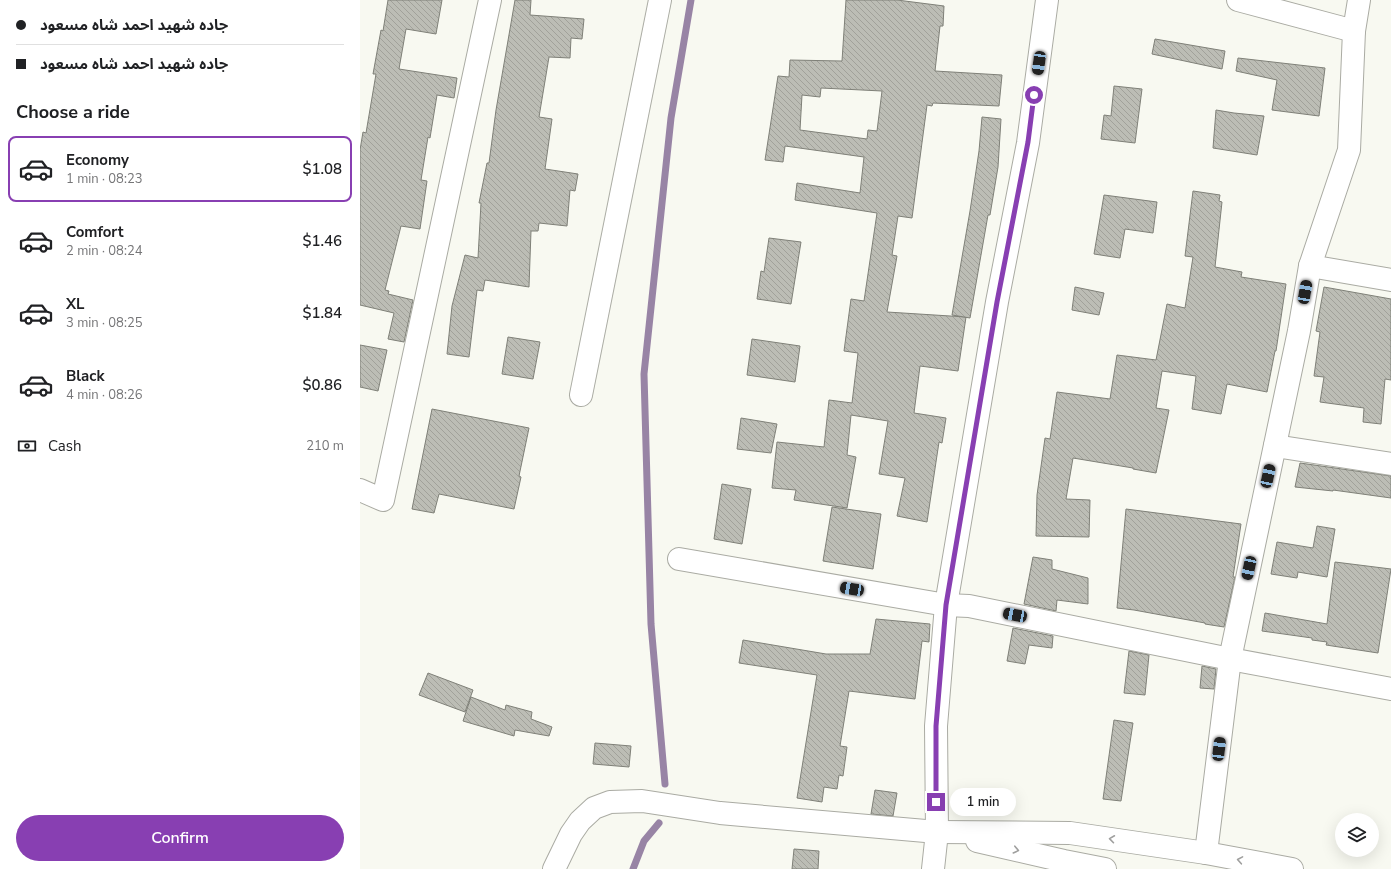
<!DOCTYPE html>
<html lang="en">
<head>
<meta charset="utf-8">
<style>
  :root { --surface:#fff; --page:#f6f6f6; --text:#202124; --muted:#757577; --line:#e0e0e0; --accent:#883fb2 }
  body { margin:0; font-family:"Nunito Sans","Noto Sans Arabic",sans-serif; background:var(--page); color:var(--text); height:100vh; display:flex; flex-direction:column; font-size:15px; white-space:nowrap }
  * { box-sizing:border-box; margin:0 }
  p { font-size:13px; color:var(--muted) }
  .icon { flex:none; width:22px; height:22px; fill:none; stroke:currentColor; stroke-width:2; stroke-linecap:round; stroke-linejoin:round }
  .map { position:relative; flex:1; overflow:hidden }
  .sheet { display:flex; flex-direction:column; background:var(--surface); width:360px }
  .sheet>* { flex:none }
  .guide { display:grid; align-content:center; height:88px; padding:0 16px; background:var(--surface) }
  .buttons { position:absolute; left:975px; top:813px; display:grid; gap:8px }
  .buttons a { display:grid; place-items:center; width:44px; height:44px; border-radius:50%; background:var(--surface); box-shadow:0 4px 16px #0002; font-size:20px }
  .end { position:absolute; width:18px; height:18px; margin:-9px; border:5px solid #883fb2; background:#fff; box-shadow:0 0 0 2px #fff }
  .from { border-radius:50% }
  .bubble { position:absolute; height:28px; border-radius:14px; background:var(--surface); box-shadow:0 4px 16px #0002; font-size:13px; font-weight:600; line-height:28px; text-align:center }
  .car { position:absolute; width:12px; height:24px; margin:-12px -6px; border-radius:5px; box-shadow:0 0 3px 1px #0007; background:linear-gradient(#222 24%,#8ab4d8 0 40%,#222 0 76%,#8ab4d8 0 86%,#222 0) }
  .guide b { display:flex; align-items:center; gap:14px; height:38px; font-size:15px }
  .guide b+b { border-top:1px solid var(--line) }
  .guide i { width:10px; height:10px; background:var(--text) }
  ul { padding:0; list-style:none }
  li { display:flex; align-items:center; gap:12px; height:66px; margin:0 8px 6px; padding:0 8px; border:2px solid transparent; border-radius:8px }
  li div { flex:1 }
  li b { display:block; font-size:15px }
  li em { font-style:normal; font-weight:600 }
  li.current { border-color:var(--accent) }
  li>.icon { width:36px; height:36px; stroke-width:1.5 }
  h2 { padding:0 16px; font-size:18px; line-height:48px }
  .pay { display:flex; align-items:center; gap:10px; height:44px; padding:0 16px; font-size:15px }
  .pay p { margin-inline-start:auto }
  .cta { display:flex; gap:8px; margin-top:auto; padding:8px 16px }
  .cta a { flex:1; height:46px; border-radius:24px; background:var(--accent); color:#fff; font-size:16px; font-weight:600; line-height:46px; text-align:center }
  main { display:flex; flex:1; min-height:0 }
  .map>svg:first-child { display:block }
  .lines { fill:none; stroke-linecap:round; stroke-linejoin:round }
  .stream { stroke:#9884a5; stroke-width:7 }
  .building { fill:url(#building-back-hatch); stroke:#7f8078; fill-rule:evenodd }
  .minor-casing { stroke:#aaaba3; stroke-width:24 }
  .tertiary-casing { stroke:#aaaba3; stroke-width:24 }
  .secondary-casing { stroke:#aaaba3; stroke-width:24 }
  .minor { stroke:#fff; stroke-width:22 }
  .tertiary { stroke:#fff; stroke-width:22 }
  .secondary { stroke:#fff; stroke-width:22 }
  .oneway { stroke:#9f9f9e }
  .route { stroke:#883fb2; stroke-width:5 }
</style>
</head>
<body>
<main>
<section class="sheet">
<div class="guide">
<b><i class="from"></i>جاده شهيد احمد شاه مسعود</b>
<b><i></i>جاده شهيد احمد شاه مسعود</b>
</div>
<h2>Choose a ride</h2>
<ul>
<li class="current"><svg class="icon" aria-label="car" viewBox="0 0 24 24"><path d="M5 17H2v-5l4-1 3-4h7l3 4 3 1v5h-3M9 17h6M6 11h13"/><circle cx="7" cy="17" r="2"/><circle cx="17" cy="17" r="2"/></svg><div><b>Economy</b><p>1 min · 08:23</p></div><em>$1.08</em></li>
<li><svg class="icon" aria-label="car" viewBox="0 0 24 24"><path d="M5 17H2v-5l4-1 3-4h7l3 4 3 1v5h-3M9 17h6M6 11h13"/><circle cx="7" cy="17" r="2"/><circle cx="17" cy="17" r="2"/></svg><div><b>Comfort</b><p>2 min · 08:24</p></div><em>$1.46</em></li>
<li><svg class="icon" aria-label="car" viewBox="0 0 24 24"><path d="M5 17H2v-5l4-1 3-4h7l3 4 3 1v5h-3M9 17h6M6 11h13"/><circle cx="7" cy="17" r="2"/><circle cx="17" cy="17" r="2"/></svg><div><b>XL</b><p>3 min · 08:25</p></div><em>$1.84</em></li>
<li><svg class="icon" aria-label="car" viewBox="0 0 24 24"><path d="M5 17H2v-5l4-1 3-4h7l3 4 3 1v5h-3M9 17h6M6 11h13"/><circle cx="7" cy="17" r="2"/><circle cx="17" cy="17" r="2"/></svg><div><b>Black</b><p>4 min · 08:26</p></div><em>$0.86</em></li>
</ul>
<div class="pay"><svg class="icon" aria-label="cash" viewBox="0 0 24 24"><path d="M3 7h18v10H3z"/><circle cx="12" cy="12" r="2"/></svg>Cash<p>210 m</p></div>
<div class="cta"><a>Confirm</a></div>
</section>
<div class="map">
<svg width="1031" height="869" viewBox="0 0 1031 869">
  <defs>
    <pattern id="building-back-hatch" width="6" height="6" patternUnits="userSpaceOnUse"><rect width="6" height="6" fill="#bcbdb5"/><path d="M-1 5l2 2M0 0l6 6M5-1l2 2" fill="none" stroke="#a1a19a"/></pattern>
  </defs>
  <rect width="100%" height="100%" fill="#f8f9f1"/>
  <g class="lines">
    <g class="stream">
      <path d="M305 784 291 624 284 374 311 118 331 0"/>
      <path d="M273 869 284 841 299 823"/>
    </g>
  </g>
  <g class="building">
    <path d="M28 0H82L76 34 46 29 39 69 97 78 94 98 77 95 70 138 68 137 61 180 67 181 60 229 41 226 25 290 29 291 28 294 53 300 44 342 28 339 34 313 0 305V150L3 132 6 133 16 74H13L21 30 23 31Z"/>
    <path d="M155 0H171L170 15 224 19 222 39 211 38 210 58 189 57 179 117 192 119 185 169 218 174 215 191 210 190 207 226 179 223 178 231H171L169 287 125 280 123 291 117 290 109 357 87 354 92 306 105 255 118 258 121 203H119L127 163H129L136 110Z"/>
    <path d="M486 0H537L584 6 583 26H580L575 71 642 75 639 106 573 103 572 106 567 105 552 218 538 216 532 255 537 256 527 312 606 317 598 371 560 366 554 413 586 418 582 443 579 442 567 522 537 516 545 478 519 474 528 421 491 415 487 455 496 457 487 508 434 500 436 490 412 488 417 442 464 447 469 400 492 403 498 353 484 351 491 299 504 301 517 213 435 200 437 183 500 193 504 157 425 146 423 162 405 160 418 76 429 77 430 60 482 61ZM461 88 522 91 517 131 508 130 507 139 440 130 442 95 460 97Z"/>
    <path d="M795 39 865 51 862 69 792 54Z"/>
    <path d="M878 58 965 68 959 116 912 110 917 80 876 71Z"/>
    <path d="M754 86 782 89 775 143 741 139 744 115 751 116Z"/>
    <path d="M856 110 874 113 904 116 897 155 853 148Z"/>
    <path d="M622 117 641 119 638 167 630 215H628L610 318 592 315 610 211 619 151Z"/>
    <path d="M833 191 860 195 859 201 862 202 855 267 882 272 881 277 926 284 916 351H915L907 392 867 384 861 414 832 409 836 376 802 371 796 408 809 410 796 473 773 469V468L713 458 706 499 730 500 729 537 676 536 677 495 685 438 690 439 697 392 750 399 757 355 796 360 807 304 825 308 833 257 825 256Z"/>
    <path d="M744 195 797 202 793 233 765 229 760 258 734 254Z"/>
    <path d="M409 238 441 242 431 304 397 299 401 271 404 272Z"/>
    <path d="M715 287 744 293 739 315 712 310Z"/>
    <path d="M964 287 1031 299V380L1025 379 1021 424 1003 422 1004 408 960 402 964 377 954 376 960 332 956 331Z"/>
    <path d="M148 337 180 342 173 379 142 374Z"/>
    <path d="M392 339 440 346 435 382 387 375Z"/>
    <path d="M0 345 27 350 18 391 0 387Z"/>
    <path d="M72 409 169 428 159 476 161 477 154 509 79 494 74 513 52 509Z"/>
    <path d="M381 418 417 424 411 453 377 449Z"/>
    <path d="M940 463 1031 476V498L973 490V491L935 487Z"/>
    <path d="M362 484 391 489 382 544 354 539Z"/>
    <path d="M472 507 521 514 513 569 463 561Z"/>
    <path d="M766 509 881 524 873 577H875L864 627 845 624V623L774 610 757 608Z"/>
    <path d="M957 526 975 529 967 577 938 572 937 578 911 574 917 542 953 548Z"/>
    <path d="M673 557 692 560V569L728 578V604L697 600 696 611 664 604Z"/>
    <path d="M975 562 1031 569 1018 653 966 645 967 642 952 640V638L902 631 905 613 967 624Z"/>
    <path d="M516 619 570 624 569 642 562 641 555 699 489 691 480 746 487 747 483 776 479 775 477 789 464 787 462 802 437 798 457 675 379 663 383 640 466 654H510Z"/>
    <path d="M653 628 693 636 692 648 669 645 665 664 647 661Z"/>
    <path d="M769 651 789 655 785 695 764 693Z"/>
    <path d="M842 666 856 669 854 689 840 688Z"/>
    <path d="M68 673 113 690 105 712 59 695Z"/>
    <path d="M111 697 145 710 146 705 172 712 171 719 192 727 189 736 155 730 154 736 103 721Z"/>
    <path d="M754 720 773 723 761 801 743 799Z"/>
    <path d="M235 743 271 746 269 767 233 764Z"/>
    <path d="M515 790 537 793 533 816 511 814Z"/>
    <path d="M434 849 459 851 458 869H432Z"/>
  </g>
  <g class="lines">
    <g class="minor-casing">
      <g id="minor">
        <path d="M878 0 994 31"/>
        <path d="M950 266 1031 280"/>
        <path d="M221 395 300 0"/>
        <path d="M915 446 1031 464"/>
        <path d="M0 490 23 500 130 0"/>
        <path d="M319 559 586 605 609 606 870 659 1031 689"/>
        <path d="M846 853 870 659 939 331 950 266 989 150 994 31 999 0"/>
      </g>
    </g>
    <g class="tertiary-casing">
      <path id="tertiary" d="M194 869 211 834 220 821 234 808 250 802 282 801 360 813 577 832"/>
    </g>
    <g class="secondary-casing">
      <g id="secondary">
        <path d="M577 832 710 833 846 853 932 869"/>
        <path d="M617 841 704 861 745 869"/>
        <path d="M573 869 577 832 576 726 586 605 637 302 668 143 687 0"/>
      </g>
    </g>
    <use href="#minor" class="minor"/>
    <use href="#tertiary" class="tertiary"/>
    <use href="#secondary" class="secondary"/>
  </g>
  <defs><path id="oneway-chevron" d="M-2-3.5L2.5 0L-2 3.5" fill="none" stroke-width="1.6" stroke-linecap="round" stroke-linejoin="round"/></defs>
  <g class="oneway">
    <use href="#oneway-chevron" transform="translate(752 839) rotate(-172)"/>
    <use href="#oneway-chevron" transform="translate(656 850) rotate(13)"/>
    <use href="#oneway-chevron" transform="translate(880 860) rotate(-170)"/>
  </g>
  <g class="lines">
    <path class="route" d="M576 802V726L586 605 637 302 668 142 674 95"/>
  </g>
</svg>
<div class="buttons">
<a><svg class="icon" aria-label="layers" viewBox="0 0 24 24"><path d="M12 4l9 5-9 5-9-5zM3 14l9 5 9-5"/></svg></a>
</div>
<i class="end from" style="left:674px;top:95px"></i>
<i class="end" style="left:576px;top:802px"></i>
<div class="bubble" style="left:590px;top:788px;width:66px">1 min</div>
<i class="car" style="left:679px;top:63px;rotate:188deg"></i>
<i class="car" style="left:945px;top:292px;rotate:10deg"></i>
<i class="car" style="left:908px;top:476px;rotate:12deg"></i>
<i class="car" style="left:889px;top:568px;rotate:192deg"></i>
<i class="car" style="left:492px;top:589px;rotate:280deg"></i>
<i class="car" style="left:655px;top:615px;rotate:281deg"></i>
<i class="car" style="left:859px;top:749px;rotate:7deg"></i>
</div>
</main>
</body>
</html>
